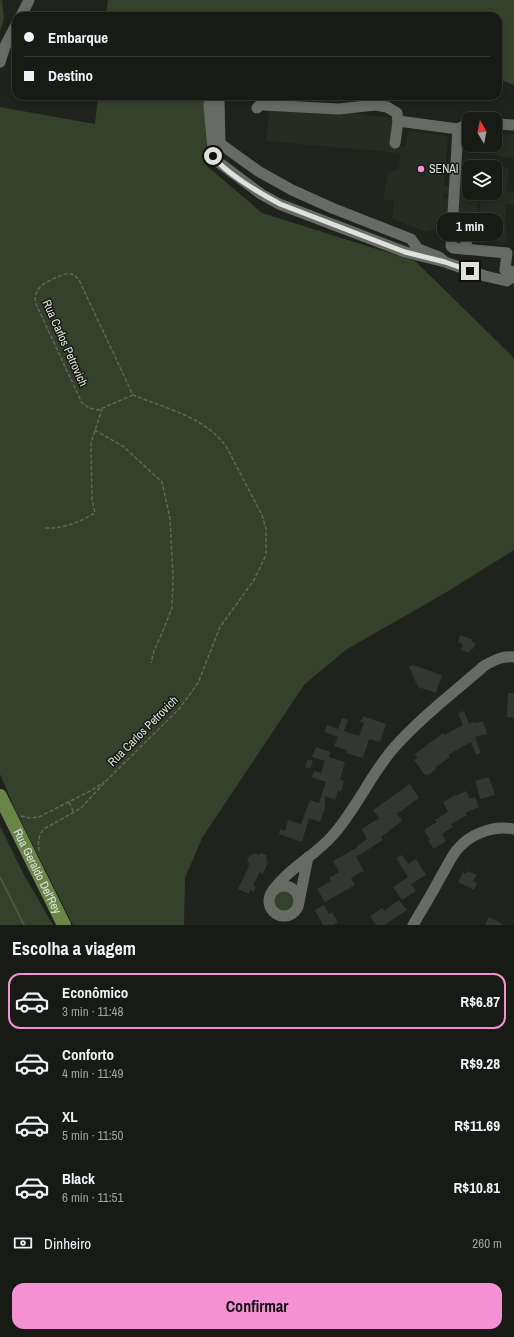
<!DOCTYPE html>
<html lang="pt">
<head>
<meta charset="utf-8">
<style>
  :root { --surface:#181a16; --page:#252723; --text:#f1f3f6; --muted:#9fa1a1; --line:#363835; --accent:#f491d3 }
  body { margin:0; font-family:"Archivo Narrow",sans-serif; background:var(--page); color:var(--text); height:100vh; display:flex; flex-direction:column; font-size:15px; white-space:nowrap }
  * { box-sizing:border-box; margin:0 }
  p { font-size:13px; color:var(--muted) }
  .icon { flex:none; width:22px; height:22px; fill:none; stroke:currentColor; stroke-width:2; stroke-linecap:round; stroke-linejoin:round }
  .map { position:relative; height:925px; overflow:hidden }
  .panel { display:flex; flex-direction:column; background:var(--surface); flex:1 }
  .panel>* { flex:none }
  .hud { position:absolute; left:12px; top:12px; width:490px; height:88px; border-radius:12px; box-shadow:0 2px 6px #0003,0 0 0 1px var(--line); display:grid; align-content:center; height:88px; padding:0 12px; background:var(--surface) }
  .needle { width:26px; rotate:350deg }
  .tools { position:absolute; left:462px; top:112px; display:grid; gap:8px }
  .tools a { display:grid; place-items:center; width:40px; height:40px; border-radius:8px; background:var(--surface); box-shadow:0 2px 6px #0003,0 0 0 1px var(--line); font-size:20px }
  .end { position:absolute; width:18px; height:18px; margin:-9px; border:5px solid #dfe1dd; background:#111; box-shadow:0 0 0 2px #111 }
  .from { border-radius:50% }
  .bubble { position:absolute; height:28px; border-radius:12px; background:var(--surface); box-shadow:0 2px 6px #0003,0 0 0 1px var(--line); font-size:13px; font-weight:800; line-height:28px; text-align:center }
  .hud b { display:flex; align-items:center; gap:14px; height:38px; font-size:15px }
  .hud b+b { border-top:1px solid var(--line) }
  .hud i { width:10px; height:10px; background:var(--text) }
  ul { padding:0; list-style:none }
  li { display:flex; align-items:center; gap:12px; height:56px; margin:0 8px 6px; padding:0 4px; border:2px solid transparent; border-radius:12px }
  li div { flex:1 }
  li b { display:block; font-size:15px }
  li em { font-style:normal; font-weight:800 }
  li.selected { border-color:var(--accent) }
  li>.icon { width:36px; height:36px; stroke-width:1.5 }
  h2 { padding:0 12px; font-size:18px; line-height:48px }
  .pay { display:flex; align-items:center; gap:10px; height:44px; padding:0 12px; font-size:15px }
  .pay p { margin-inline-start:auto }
  .primary-button { display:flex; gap:8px; margin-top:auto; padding:8px 12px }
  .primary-button a { flex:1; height:46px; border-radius:12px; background:var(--accent); color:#111; font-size:16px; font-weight:800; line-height:46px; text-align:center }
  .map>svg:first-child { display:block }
  .built { fill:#262c22 }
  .green { fill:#36412b }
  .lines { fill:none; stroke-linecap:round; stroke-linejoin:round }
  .stream { stroke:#495b38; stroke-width:2 }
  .building { fill:#333631 }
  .path { stroke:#636560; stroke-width:1.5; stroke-dasharray:4 2; stroke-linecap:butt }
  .minor { stroke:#686b65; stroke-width:11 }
  .major { stroke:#698548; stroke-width:14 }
  .route { stroke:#dfe1dd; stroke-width:5 }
  .poi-dot { fill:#f491d3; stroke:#161914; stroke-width:1.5 }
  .labels { text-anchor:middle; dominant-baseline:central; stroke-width:3; stroke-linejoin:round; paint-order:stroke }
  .poi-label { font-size:12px; fill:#dfe1dd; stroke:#161914; text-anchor:start }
  .street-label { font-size:12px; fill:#dfe1dd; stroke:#161914 }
</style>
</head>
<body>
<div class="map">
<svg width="514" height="925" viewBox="0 0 514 925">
  <rect width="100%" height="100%" fill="#20221d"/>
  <g class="built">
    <path d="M270 105 395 118 399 146 405 147 409 131 448 136 444 186 456 187V191L463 193 464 196 478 199 477 214H470L468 216H455L459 195 444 193 443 198H452L447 225 426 232 392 219 394 201 383 199 388 173 399 168 400 153 266 141Z"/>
    <path d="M468 125 469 145H495V127H500L498 152 502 135 514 134V158L464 151Z"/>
    <path d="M462 164 509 168 506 192 514 193V205L505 204 507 243 477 239 481 193H495V167H469V187L460 186Z"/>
  </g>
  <g class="green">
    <path d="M0 0H2L4 19 0 31Z"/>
    <path d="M108 0H514V85L498 79V16H106Z"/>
    <path d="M98 96H206L204 97 207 166 262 213 415 261 514 358V550L445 593 347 649 304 685 202 838 185 878 184 925H73L14 807 0 774V107L95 124Z"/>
    <path d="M0 826 23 873 53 925H0Z"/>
    <circle cx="283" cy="901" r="11"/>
  </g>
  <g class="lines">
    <path class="stream" d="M0 877 24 925"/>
  </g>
  <g class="building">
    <path d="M460 635 472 639 471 641 476 643 473 649H471L469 653 461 650 463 644 458 642Z"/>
    <path d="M413 665 442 675 436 693 418 687 409 667Z"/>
    <path d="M508 693H514V718L507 717Z"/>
    <path d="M464 711 469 723 473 722 477 723 483 721 487 734 475 737 481 753 476 755 471 742 448 755 450 757 435 768 436 769 428 775 427 774 425 775 414 760 417 758 415 754 443 733 444 735 463 725 458 713Z"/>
    <path d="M363 716 386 724 380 742 369 739 363 758 346 753 347 750 334 746 338 737 324 732 327 725 338 729 342 718 348 720 344 731 359 736 364 723 360 722Z"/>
    <path d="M316 747 331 752 329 757 345 762 340 780 344 781 341 792 338 791 335 800 325 796V808L320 822 309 818 302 842 279 834 280 829 285 831 288 820 301 824 310 800 319 803 326 782 313 778 312 776 314 771 321 773 325 761 312 757Z"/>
    <path d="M308 759 313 761 310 769 305 767Z"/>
    <path d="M489 777 495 795 480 799 475 781Z"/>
    <path d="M410 784 419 798 397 814 402 821 381 837 383 840 356 857 364 871 351 878 355 885 325 902 317 889 331 881 329 878 339 872 333 861 358 847 357 846 367 839 362 829 379 818 373 810Z"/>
    <path d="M466 791 470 799 475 797 479 807 465 813 467 815 451 824 453 827 442 834 446 841 434 849 428 841 430 840 424 830 437 822 435 820 448 812 443 802 455 795 456 796Z"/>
    <path d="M253 853 259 855 260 853 267 855 266 857 267 858 266 861 268 862 263 874 260 872 253 885 256 887 254 892 250 890 249 894 238 889 248 868 249 863 247 862 249 855 252 856Z"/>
    <path d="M402 855 408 864 416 859 426 875 411 884 416 891 402 900 393 887 408 877 396 858Z"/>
    <path d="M467 871 477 875 473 881 477 883 474 890 458 882 463 872 466 874Z"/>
    <path d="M399 900 407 910 384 925H376L370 916 382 908 384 911Z"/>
    <path d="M324 905 329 914 332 912 338 922 333 925H323L315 910Z"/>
    <path d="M489 917 504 925H485Z"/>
  </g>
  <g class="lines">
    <g class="path">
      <path d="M95 430 124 447 162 482 170 519 173 576 172 608 162 633 154 651 151 663"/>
      <path d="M45 528C64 529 79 522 95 513L92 499 91 443 102 409"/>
      <path d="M69 802 74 813"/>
      <path d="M21 816 31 818 39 817 92 790 104 782"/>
      <path d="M39 851C38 842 38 836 44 829L81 808 106 781 179 709 198 683 220 627 254 580 266 555V529L262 515 226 446C220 439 214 432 206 427 187 413 155 404 133 395L80 282C78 278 75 275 71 274 65 273 60 276 55 278 44 283 32 289 36 304L82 403 89 408 98 410 133 395"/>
    </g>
    <g class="minor">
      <path d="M21 16 29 0"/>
      <path d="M0 62 6 44 16 25"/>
      <path d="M212 96 209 105 213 153"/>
      <path d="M217 96 219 98 220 145"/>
      <path d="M257 108 260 105H263L339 109 375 105 387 107 397 113 398 121"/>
      <path d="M469 123 458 129 451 246 453 248 507 253 505 270 514 272"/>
      <path d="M495 124 514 125"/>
      <path d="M395 143 398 121 458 129"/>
      <path d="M453 221 466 224 467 226 466 249"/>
      <path d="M445 262 439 257 418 249 411 239 332 208 292 190 258 171 222 145H217L214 148 213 156 217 161 261 194 279 204 405 252 445 262 485 276 507 281 510 279 511 272"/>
      <circle cx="284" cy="901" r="15"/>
      <path d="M273 890C289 868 315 856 333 835 356 809 370 776 392 750 419 719 453 693 484 666 494 660 502 656 514 657"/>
      <path d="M299 902 308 857"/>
      <path d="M413 925C422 910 431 895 439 880 445 870 450 859 456 851 469 834 493 825 514 829"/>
    </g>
    <path class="major" id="s1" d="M0 796 64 925"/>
  </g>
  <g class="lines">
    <path class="route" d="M213 156C224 172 261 194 280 204L405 252 445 262 470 271"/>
  </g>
  <circle class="poi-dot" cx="421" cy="169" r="4"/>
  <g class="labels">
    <g class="poi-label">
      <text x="429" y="169">SENAI</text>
    </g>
    <g class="street-label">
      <text transform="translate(65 343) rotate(66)">Rua Carlos Petrovich</text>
      <text transform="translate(143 731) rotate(-45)">Rua Carlos Petrovich</text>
      <text stroke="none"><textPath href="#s1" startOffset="84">Rua Geraldo Del'Rey</textPath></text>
    </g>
  </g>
</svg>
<div class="tools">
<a><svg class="needle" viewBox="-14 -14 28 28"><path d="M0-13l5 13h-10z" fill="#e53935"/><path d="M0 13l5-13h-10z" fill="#9fa1a1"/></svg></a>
<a><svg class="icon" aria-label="layers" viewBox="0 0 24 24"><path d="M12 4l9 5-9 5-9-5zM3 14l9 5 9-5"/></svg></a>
</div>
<i class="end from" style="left:213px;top:156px"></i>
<i class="end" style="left:470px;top:271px"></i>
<div class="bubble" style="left:437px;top:213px;width:66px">1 min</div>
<div class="hud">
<b><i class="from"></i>Embarque</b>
<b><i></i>Destino</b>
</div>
</div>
<section class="panel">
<h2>Escolha a viagem</h2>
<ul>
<li class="selected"><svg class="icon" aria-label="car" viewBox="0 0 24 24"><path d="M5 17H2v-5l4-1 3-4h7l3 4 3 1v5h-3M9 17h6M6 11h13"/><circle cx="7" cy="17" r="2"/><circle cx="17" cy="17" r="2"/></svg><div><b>Econômico</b><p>3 min · 11:48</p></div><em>R$6.87</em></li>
<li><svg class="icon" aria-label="car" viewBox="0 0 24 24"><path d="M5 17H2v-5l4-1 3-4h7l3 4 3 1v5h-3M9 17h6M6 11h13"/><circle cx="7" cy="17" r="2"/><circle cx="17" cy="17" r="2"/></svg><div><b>Conforto</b><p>4 min · 11:49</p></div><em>R$9.28</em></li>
<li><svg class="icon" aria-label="car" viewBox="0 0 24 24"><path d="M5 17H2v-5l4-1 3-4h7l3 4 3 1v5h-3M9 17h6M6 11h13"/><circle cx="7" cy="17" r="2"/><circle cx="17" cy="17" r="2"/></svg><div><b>XL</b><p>5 min · 11:50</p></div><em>R$11.69</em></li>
<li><svg class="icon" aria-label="car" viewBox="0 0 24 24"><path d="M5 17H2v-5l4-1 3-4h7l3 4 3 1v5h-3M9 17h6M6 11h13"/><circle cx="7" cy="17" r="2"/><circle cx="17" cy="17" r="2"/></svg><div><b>Black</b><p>6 min · 11:51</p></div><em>R$10.81</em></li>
</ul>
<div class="pay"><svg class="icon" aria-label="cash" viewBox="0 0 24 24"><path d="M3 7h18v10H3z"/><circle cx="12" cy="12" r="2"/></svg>Dinheiro<p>260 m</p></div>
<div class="primary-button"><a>Confirmar</a></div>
</section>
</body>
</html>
